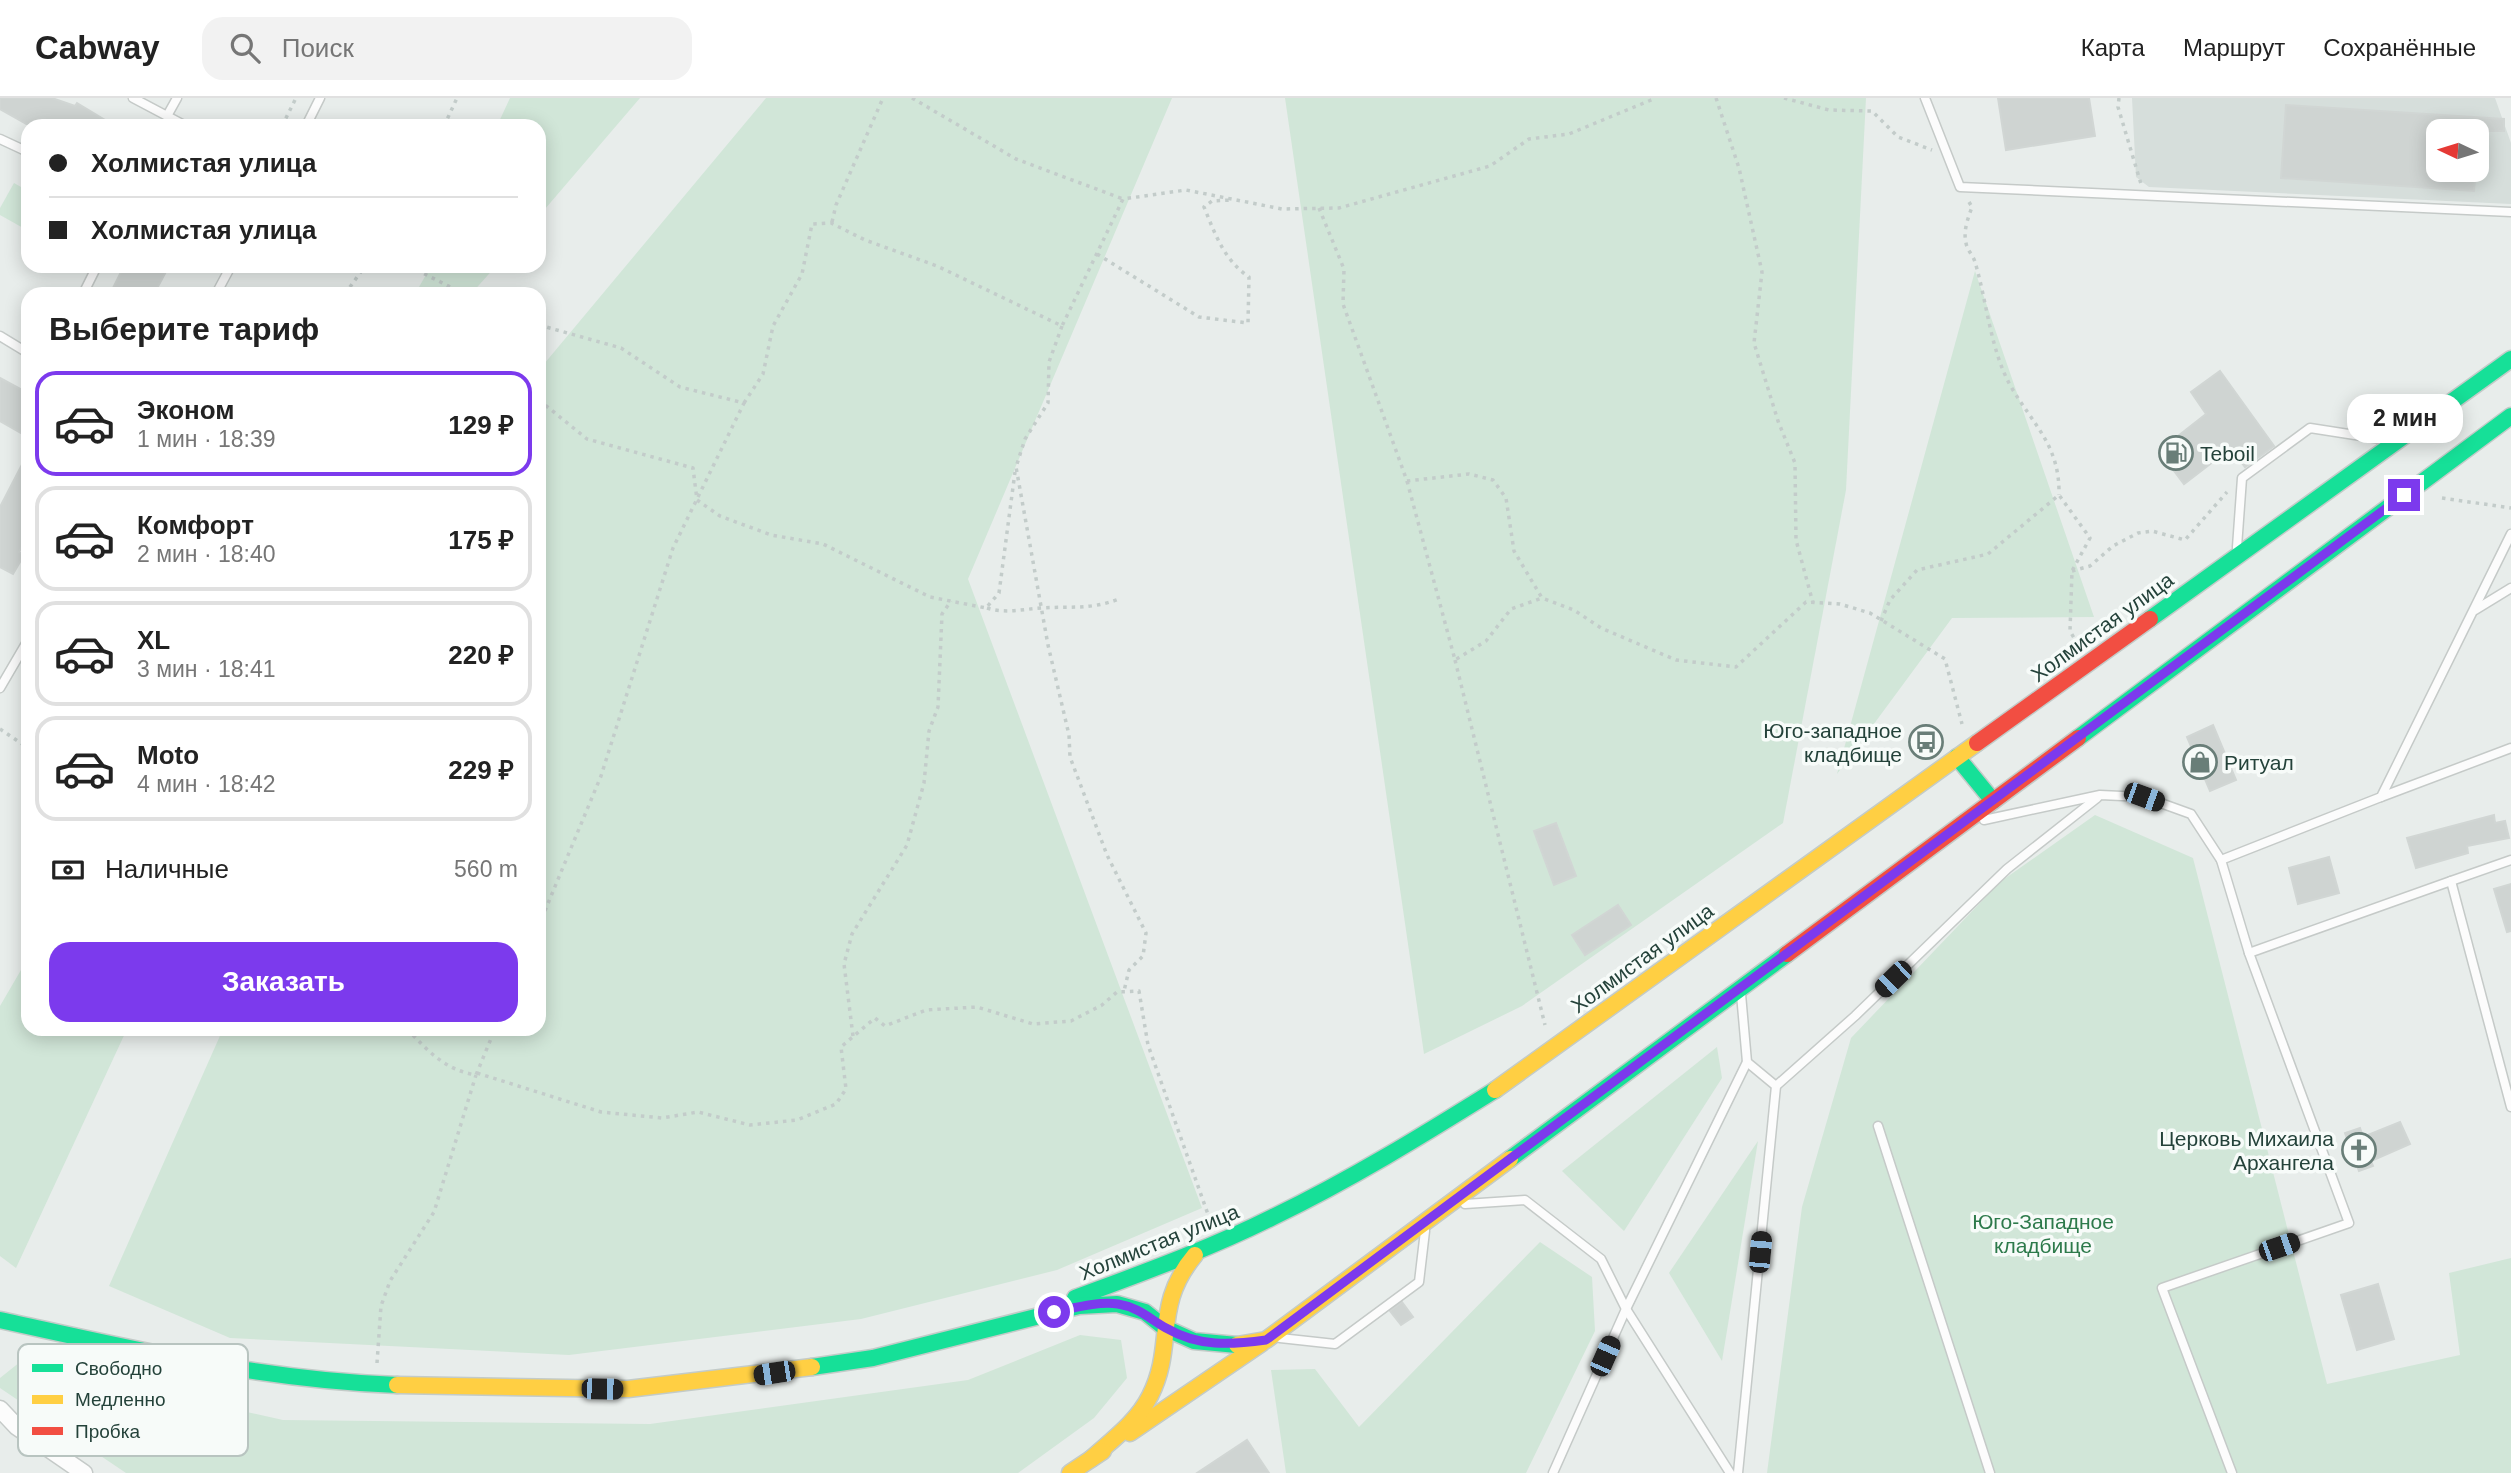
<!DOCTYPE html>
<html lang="ru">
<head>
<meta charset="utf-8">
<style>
  :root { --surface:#fff; --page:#f2f2f2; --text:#222; --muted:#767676; --line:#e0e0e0; --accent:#7c3aed }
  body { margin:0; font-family:Helvetica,sans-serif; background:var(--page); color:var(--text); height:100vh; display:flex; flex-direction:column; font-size:26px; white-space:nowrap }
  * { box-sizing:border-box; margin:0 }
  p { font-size:23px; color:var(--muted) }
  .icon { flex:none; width:38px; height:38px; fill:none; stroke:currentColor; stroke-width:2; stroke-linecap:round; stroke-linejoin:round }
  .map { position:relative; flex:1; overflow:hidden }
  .panel { position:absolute; left:21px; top:189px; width:525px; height:749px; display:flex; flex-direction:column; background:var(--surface); border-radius:21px; box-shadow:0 4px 18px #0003 }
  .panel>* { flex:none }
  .hud { position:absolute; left:21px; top:21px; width:525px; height:154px; border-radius:21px; box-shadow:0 4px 18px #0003; display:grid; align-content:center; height:154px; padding:0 28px; background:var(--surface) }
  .needle { width:46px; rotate:274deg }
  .controls { position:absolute; left:2426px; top:21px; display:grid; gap:14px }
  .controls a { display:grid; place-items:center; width:63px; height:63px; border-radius:14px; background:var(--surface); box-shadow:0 4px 18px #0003; font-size:35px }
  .end { position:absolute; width:32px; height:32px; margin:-16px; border:9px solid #7c3aed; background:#fff; box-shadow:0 0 0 4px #fff }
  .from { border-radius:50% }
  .bubble { position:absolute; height:49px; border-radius:21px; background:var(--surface); box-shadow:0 4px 18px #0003; font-size:23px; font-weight:700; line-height:49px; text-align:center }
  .car { position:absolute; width:21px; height:42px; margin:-21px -10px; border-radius:9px; box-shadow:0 0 5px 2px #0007; background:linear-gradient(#222 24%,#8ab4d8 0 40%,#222 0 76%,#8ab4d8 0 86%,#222 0) }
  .hud b { display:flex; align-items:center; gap:24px; height:66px; font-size:26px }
  .hud b+b { border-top:2px solid var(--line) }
  .hud i { width:18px; height:18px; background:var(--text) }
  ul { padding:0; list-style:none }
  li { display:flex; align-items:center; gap:21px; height:105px; margin:0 14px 10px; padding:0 14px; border:4px solid var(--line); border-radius:21px }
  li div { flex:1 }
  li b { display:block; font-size:26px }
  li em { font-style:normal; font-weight:700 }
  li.active { border-color:var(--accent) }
  li>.icon { width:63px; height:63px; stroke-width:1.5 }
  h2 { padding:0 28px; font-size:32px; line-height:84px }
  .pay { display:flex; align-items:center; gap:18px; height:77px; padding:0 28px; font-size:26px }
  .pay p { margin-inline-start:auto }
  .action { display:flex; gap:14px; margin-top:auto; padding:14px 28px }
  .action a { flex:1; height:80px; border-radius:21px; background:var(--accent); color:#fff; font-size:28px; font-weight:700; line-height:80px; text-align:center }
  header { display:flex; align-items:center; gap:42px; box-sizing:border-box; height:98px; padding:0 35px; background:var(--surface); border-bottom:2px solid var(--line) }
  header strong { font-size:33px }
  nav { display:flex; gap:38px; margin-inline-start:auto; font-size:24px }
  .search { width:490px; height:63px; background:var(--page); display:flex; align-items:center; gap:18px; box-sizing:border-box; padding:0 24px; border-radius:21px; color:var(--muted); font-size:26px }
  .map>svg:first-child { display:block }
  .built { fill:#d6dedb; fill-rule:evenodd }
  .green { fill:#d1e6d8 }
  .building { fill:#cfd4d2; stroke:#d1d6d4; stroke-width:2 }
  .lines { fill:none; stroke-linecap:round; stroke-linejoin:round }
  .lane-casing { stroke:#c5cac8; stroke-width:11 }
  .street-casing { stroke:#c5cac8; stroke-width:19 }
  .fast-casing { stroke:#c3cbc8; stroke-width:19 }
  .slow-casing { stroke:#c3cbc8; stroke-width:19 }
  .jam-casing { stroke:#c3cbc8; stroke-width:19 }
  .path { stroke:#c3ccca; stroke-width:3.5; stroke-dasharray:3.5 5; stroke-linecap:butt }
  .lane { stroke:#fcfcfc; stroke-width:8 }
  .street { stroke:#fcfcfc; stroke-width:16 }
  .fast { stroke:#16e098; stroke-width:16 }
  .slow { stroke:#ffcf43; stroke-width:16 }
  .jam { stroke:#f24e42; stroke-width:16 }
  .route { stroke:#7c3aed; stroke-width:9 }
  .labels { text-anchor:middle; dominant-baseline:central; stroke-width:7; stroke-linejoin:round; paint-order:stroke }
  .poi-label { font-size:21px; fill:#24423a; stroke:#f7fbf9; text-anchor:start }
  .street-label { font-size:21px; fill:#24423a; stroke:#f7fbf9 }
  .park-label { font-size:21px; fill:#2d7a4b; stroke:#f7fbf9 }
  .key { fill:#f7fbf9; stroke:#b8c4c0; stroke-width:2 }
  .key-label { font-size:19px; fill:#24423a }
</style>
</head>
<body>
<header>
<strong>Cabway</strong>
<div class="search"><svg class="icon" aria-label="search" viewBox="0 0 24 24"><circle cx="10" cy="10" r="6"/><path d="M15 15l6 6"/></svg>Поиск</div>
<nav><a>Карта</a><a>Маршрут</a><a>Сохранённые</a></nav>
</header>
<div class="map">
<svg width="2511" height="1375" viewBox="0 0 2511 1375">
  <rect width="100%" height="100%" fill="#e8edeb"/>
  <path class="built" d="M2132 0H2495L2511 45V106L2149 89 2136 79ZM2438 33H2476V72H2438Z"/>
  <g class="green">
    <path d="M510 0H640L539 118V28H497Z"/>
    <path d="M766 0H1172L968 481 1202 1110 1057 1172 861 1221 569 1257 230 1240 109 1188 223 931H539V272Z"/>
    <path d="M1285 0H1866L1846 392 1783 725 1522 908 1424 956Z"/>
    <path d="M14 85 28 93V126L25 131 0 117V110Z"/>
    <path d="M431 168H496L471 196H415Z"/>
    <path d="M1975 173 2094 519 1952 520 1837 676Z"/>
    <path d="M2095 717 2193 760 2327 1286 2460 1257 2449 1175 2511 1160V1375H1767L1802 1109 1851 940 2000 784Z"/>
    <path d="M28 860V931H127L16 1170 0 1158V908Z"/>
    <path d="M1717 949 1722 980 1624 1133 1562 1073Z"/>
    <path d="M1758 1043 1722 1263 1669 1175Z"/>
    <path d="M1540 1144 1592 1179 1595 1233 1526 1375H1286L1271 1272 1315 1271 1359 1329Z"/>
    <path d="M1080 1237 1121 1242 1127 1280 1094 1320 1018 1375H126L0 1290V1280L20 1264 283 1322 650 1326 968 1282Z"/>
  </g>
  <g class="building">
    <path d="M0 0H52L75 8 77 5 115 28H30L0 11Z"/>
    <path d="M1998 0H2089L2095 38 2006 52Z"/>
    <path d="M2286 7 2504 21V33H2438V72H2476L2474 93 2281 80Z"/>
    <path d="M124 168H169L154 196H110Z"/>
    <path d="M2220 273 2274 348 2245 369 2231 350 2184 386 2159 353 2206 316 2191 294Z"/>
    <path d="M0 280 28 295V339L0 323Z"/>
    <path d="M28 355V438L19 454 24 457 13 476 0 469V409Z"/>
    <path d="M2213 627 2236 682 2210 693 2187 639Z"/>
    <path d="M2494 717 2495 725 2505 723 2509 740 2467 748 2468 755 2416 770 2407 740Z"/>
    <path d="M1556 725 1576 778 1554 787 1534 733Z"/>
    <path d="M2329 759 2339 795 2298 806 2289 770Z"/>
    <path d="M2511 786V833L2507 834 2494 791Z"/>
    <path d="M1618 807 1631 827 1585 857 1572 837Z"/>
    <path d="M2400 1024 2410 1046 2371 1063 2373 1068 2359 1073 2345 1035 2360 1030 2363 1039Z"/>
    <path d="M2378 1186 2394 1241 2357 1252 2341 1197Z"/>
    <path d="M1402 1204 1413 1219 1401 1227 1390 1213Z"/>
    <path d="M1247 1342 1269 1375H1197Z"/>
  </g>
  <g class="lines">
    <g class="lane-casing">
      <g id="lane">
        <path d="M133 0 186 28"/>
        <path d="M1925 0 1960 89 2511 114"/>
        <path d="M167 18 177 0"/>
        <path d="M306 28 320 0"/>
        <path d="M0 41 28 54"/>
        <path d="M83 196 97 168"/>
        <path d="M216 196 231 168"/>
        <path d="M0 238 28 255"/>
        <path d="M2237 449 2242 380 2310 330 2387 342"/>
        <path d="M2475 512 2511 490"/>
        <path d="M0 590 28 542"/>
        <path d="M2381 699 2511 650"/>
        <path d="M1984 722 2100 697 2144 699 2191 716 2221 762 2249 855 2349 1125 2162 1190 2232 1375"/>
        <path d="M2221 762 2381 699 2511 436"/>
        <path d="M2451 783 2511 762"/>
        <path d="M2249 855 2451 783 2511 1009"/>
        <path d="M1776 988 1855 918 2007 771 2097 700"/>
        <path d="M1878 1028 1990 1375"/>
        <path d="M1465 1106 1525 1102 1601 1161 1626 1211 1730 1375"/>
        <path d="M1280 1240 1335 1246 1419 1184 1425 1133"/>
        <path d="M1553 1375 1626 1211 1747 964"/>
        <path d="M1738 1375 1776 988 1747 964 1741 896"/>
      </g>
    </g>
    <g class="street-casing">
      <path id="street" d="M0 1311 17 1329 84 1375"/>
    </g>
    <g class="fast-casing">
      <g id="fast">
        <path d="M2150 521 2511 261"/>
        <path d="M2078 640 2511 318"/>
        <path d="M1957 659 1993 703"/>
        <path d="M1510 1061 1787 856"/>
        <path d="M1075 1200C1142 1175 1209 1151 1273 1119 1350 1082 1423 1037 1495 992"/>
        <path d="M0 1222C133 1251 259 1282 397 1287"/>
        <path d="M812 1269 873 1260 1079 1208 1117 1206 1145 1214 1165 1230 1194 1243 1237 1247"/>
      </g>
    </g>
    <g class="slow-casing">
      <g id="slow">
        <path d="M1495 992 1977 645"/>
        <path d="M1237 1247 1266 1242 1510 1061"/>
        <path d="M397 1287 628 1291 812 1269"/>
        <path d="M1130 1335 1262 1245"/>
        <path d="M1091 1361C1112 1342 1137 1324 1150 1298 1176 1247 1152 1208 1195 1157"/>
        <path d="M1070 1375 1103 1353"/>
      </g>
    </g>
    <g class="jam-casing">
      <g id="jam">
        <path d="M1977 645 2150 521"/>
        <path d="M1787 856 2078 640"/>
      </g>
    </g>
    <g class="path">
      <path d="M912 0 1016 61 1123 101"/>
      <path d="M1716 0 1739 70 1762 174 1754 245 1778 323 1795 365 1796 442 1813 505"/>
      <path d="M1784 0 1829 12 1872 13 1898 39 1932 52"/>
      <path d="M2119 0 2118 9 2141 86"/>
      <path d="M282 28 296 0"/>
      <path d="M444 28 457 0"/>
      <path d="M1969 104 1972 109C1968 120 1963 133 1966 145 1967 152 1973 157 1975 164 1987 204 1990 250 2010 287 2033 327 2060 347 2059 397"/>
      <path d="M1319 110 1344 171 1343 206 1407 383 1469 376 1493 382 1506 400 1514 453 1542 500 1574 512 1601 530 1676 562 1736 569 1806 504 1840 506 1870 515 1945 561 1962 626"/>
      <path d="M832 124 836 107 883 0"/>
      <path d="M1097 156 1199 219 1248 225 1249 179C1224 162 1215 136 1204 109L1212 103 1232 102"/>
      <path d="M409 168 464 196"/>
      <path d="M345 196 365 168"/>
      <path d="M539 227 621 250 680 289 744 305 673 450 601 678 539 827"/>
      <path d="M1062 228 1049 264 1048 305 1025 341 1016 369 1048 547 1069 637 1070 659 1107 757 1146 835 1143 858 1129 872 1124 893"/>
      <path d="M539 302 587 341 693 370 697 402 720 418 771 437 823 446 930 499 986 510 999 495 1015 374"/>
      <path d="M744 305 763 276 773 228 802 176 812 126 831 125 865 142 937 168 1062 228 1123 101 1186 92 1282 111 1339 110 1490 68 1529 41 1569 36 1656 0"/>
      <path d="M1407 383 1455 562 1486 543 1511 511 1542 500"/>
      <path d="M2442 400 2511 410"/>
      <path d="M2072 473 2090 468 2113 448 2138 435 2152 433 2185 442 2227 394"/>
      <path d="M987 510C1007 516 1022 511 1042 510 1071 508 1090 512 1119 501"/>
      <path d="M1881 523 1890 502 1917 472 1988 456 2059 397 2090 440 2072 473 2070 533 2077 545"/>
      <path d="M1455 562 1545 927"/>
      <path d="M0 631 28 650"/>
      <path d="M407 931C428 953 445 972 476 977L495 931"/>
      <path d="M853 938 844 866 852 836 907 747 924 685 929 633 938 609 942 516 951 503"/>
      <path d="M477 975 601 1014 662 1020 698 1014 750 1027 797 1022 836 1006 846 991 841 949 875 920 885 928 926 912 977 909 1033 926 1071 923 1102 907 1117 894 1139 893 1148 947 1210 1122"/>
      <path d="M377 1265 381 1208 390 1183 434 1114 476 977"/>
    </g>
    <use href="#lane" class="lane"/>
    <use href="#street" class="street"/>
    <use href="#fast" class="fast"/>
    <use href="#slow" class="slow"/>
    <use href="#jam" class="jam"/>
  </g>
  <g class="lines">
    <path class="route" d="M1054 1214C1074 1210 1098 1203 1118 1206 1138 1209 1150 1221 1166 1230 1199 1249 1230 1247 1266 1242L2404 397"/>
  </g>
  <defs>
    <g id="fuel-ring" transform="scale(1.75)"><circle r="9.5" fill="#f7fbf9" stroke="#697e78" stroke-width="1.5"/><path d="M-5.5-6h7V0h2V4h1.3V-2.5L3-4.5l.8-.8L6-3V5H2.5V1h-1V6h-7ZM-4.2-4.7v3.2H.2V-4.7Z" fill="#697e78"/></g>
    <g id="bus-ring" transform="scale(1.75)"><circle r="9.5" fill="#f7fbf9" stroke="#697e78" stroke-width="1.5"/><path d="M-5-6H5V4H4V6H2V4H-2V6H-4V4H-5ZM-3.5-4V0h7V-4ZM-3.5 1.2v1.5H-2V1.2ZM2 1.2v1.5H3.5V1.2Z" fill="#697e78"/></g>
    <g id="shop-ring" transform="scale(1.75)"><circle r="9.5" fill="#f7fbf9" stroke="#697e78" stroke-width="1.5"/><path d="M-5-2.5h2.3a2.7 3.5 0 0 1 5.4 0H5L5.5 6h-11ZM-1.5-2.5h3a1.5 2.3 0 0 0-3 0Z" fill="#697e78"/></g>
    <g id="church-ring" transform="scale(1.75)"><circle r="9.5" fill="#f7fbf9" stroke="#697e78" stroke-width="1.5"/><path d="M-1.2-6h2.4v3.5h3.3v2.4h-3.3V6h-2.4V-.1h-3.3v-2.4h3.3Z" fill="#697e78"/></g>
  </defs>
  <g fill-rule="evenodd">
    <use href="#fuel-ring" x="2176" y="355"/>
    <use href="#bus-ring" x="1926" y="644"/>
    <use href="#shop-ring" x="2200" y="664"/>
    <use href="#church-ring" x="2359" y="1052"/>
  </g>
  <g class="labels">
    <g class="poi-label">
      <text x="2200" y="355">Teboil</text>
      <text x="1902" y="632" text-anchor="end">Юго-западное<tspan x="1902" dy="24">кладбище</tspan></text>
      <text x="2224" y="664">Ритуал</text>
      <text x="2334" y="1040" text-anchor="end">Церковь Михаила<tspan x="2334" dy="24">Архангела</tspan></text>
    </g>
    <g class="street-label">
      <text transform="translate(2102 529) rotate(-36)">Холмистая улица</text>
      <text transform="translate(1642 860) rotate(-36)">Холмистая улица</text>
      <text transform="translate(1159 1144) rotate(-22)">Холмистая улица</text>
    </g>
    <g class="park-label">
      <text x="2043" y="1123">Юго-Западное<tspan x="2043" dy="24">кладбище</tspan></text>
    </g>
  </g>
  <rect x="18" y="1246" width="230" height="112" rx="10" class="key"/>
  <rect x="32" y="1266" width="31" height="8" fill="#16e098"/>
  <rect x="32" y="1297" width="31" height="9" fill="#ffcf43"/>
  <rect x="32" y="1329" width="31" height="8" fill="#f24e42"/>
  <g class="key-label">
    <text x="75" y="1277">Свободно</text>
    <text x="75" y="1308">Медленно</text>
    <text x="75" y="1340">Пробка</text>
  </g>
</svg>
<div class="controls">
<a><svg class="needle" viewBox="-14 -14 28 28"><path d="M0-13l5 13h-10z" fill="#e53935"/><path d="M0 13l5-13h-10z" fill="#767676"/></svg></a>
</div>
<i class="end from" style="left:1054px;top:1214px"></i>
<i class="end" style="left:2404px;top:397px"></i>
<div class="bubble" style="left:2347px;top:296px;width:116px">2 мин</div>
<i class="car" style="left:2144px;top:699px;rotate:110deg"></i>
<i class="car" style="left:1893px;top:881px;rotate:226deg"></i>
<i class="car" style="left:2279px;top:1149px;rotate:71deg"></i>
<i class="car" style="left:1760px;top:1154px;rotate:5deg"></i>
<i class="car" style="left:1605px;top:1258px;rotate:24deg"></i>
<i class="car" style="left:774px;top:1275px;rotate:261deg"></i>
<i class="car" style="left:602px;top:1291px;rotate:91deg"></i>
<div class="hud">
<b><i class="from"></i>Холмистая улица</b>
<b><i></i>Холмистая улица</b>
</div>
<section class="panel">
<h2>Выберите тариф</h2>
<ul>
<li class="active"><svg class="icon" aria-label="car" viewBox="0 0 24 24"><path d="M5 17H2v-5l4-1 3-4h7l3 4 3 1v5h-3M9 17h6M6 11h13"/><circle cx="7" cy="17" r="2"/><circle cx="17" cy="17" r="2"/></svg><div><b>Эконом</b><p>1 мин · 18:39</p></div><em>129 ₽</em></li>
<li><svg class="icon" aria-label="car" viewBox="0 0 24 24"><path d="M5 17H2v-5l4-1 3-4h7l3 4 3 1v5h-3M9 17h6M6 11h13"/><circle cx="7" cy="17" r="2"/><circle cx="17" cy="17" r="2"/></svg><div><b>Комфорт</b><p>2 мин · 18:40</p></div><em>175 ₽</em></li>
<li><svg class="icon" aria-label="car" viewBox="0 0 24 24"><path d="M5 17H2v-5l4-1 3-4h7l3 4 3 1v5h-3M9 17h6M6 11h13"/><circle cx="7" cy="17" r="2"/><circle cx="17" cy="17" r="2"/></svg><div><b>XL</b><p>3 мин · 18:41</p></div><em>220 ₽</em></li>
<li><svg class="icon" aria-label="car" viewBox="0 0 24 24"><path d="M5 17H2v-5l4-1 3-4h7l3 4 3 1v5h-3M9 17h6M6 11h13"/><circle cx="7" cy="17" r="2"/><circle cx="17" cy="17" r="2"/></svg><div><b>Moto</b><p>4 мин · 18:42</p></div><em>229 ₽</em></li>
</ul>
<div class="pay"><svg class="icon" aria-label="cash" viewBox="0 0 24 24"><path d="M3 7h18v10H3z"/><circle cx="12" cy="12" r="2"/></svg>Наличные<p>560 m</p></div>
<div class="action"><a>Заказать</a></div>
</section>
</div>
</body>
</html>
